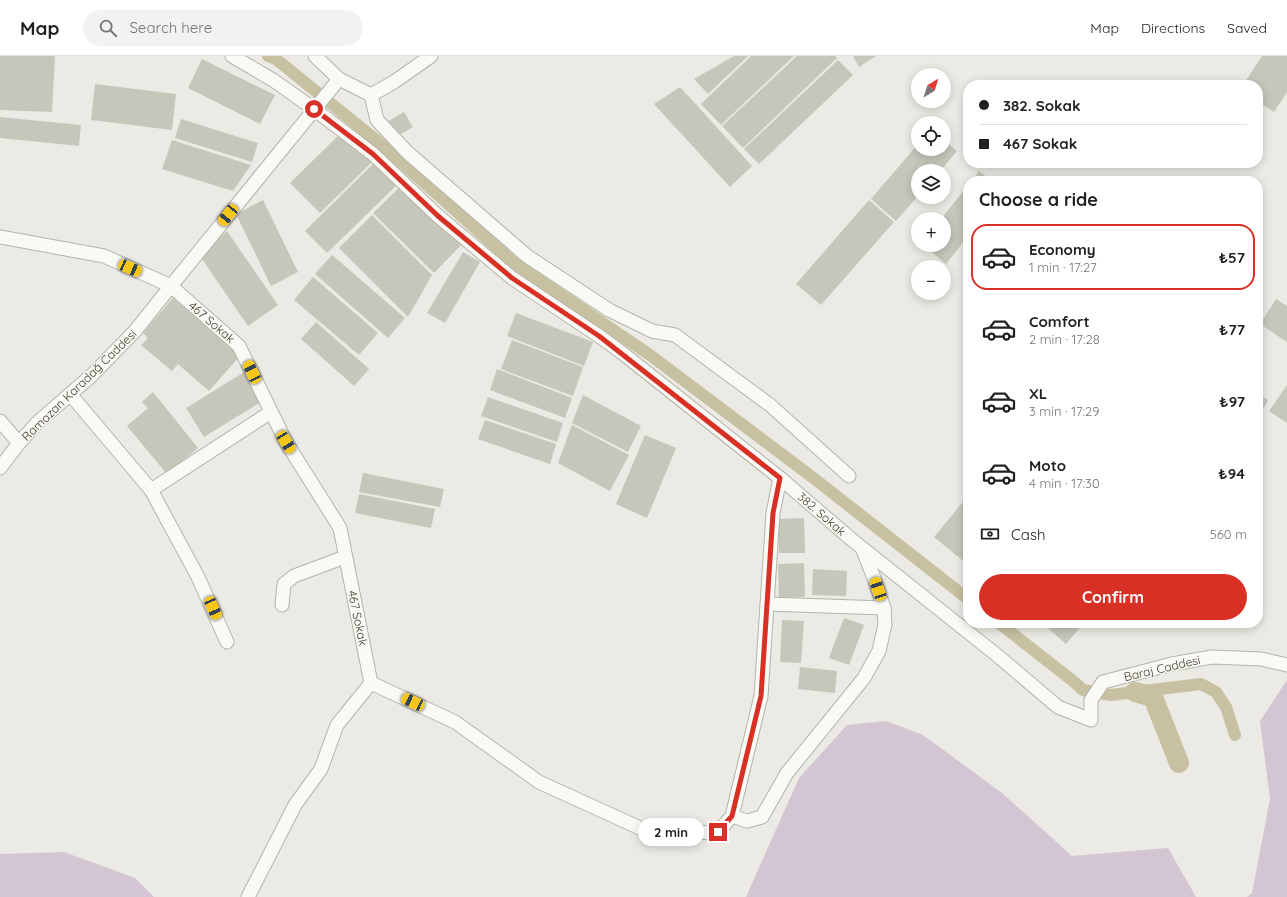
<!DOCTYPE html>
<html lang="en">
<head>
<meta charset="utf-8">
<style>
  :root { --surface:#fff; --page:#f2f2f2; --text:#202124; --muted:#757577; --line:#e0e0e0; --accent:#d93025 }
  body { margin:0; font-family:Quicksand,sans-serif; background:var(--page); color:var(--text); height:100vh; display:flex; flex-direction:column; font-size:15px; white-space:nowrap }
  * { box-sizing:border-box; margin:0 }
  p { font-size:13px; color:var(--muted) }
  .icon { flex:none; width:22px; height:22px; fill:none; stroke:currentColor; stroke-width:2; stroke-linecap:round; stroke-linejoin:round }
  .map { position:relative; flex:1; overflow:hidden }
  .side { position:absolute; left:963px; top:120px; width:300px; height:452px; display:flex; flex-direction:column; background:var(--surface); border-radius:16px; box-shadow:0 2px 10px #0003 }
  .side>* { flex:none }
  .hud { position:absolute; left:963px; top:24px; width:300px; height:88px; border-radius:16px; box-shadow:0 2px 10px #0003; display:grid; align-content:center; height:88px; padding:0 16px; background:var(--surface) }
  .needle { width:26px; rotate:38deg }
  .tools { position:absolute; left:911px; top:12px; display:grid; gap:8px }
  .tools a { display:grid; place-items:center; width:40px; height:40px; border-radius:50%; background:var(--surface); box-shadow:0 2px 10px #0003; font-size:20px }
  .end { position:absolute; width:18px; height:18px; margin:-9px; border:5px solid #d93025; background:#fff; box-shadow:0 0 0 2px #fff }
  .from { border-radius:50% }
  .bubble { position:absolute; height:28px; border-radius:14px; background:var(--surface); box-shadow:0 2px 10px #0003; font-size:13px; font-weight:700; line-height:28px; text-align:center }
  .car { position:absolute; width:12px; height:24px; margin:-12px -6px; border-radius:5px; box-shadow:0 0 3px 1px #0007; background:linear-gradient(#f5c518 24%,#345 0 40%,#f5c518 0 76%,#345 0 86%,#f5c518 0) }
  .hud b { display:flex; align-items:center; gap:14px; height:38px; font-size:15px }
  .hud b+b { border-top:1px solid var(--line) }
  .hud i { width:10px; height:10px; background:var(--text) }
  ul { padding:0; list-style:none }
  li { display:flex; align-items:center; gap:12px; height:66px; margin:0 8px 6px; padding:0 8px; border:2px solid transparent; border-radius:16px }
  li div { flex:1 }
  li b { display:block; font-size:15px }
  li em { font-style:normal; font-weight:700 }
  li.current { border-color:var(--accent) }
  li>.icon { width:36px; height:36px; stroke-width:1.5 }
  h2 { padding:0 16px; font-size:18px; line-height:48px }
  .pay { display:flex; align-items:center; gap:10px; height:44px; padding:0 16px; font-size:15px }
  .pay p { margin-inline-start:auto }
  .cta { display:flex; gap:8px; margin-top:auto; padding:8px 16px }
  .cta a { flex:1; height:46px; border-radius:24px; background:var(--accent); color:#fff; font-size:16px; font-weight:700; line-height:46px; text-align:center }
  header { display:flex; align-items:center; gap:24px; box-sizing:border-box; height:56px; padding:0 20px; background:var(--surface); border-bottom:1px solid var(--line) }
  header strong { font-size:19px }
  nav { display:flex; gap:22px; margin-inline-start:auto; font-size:14px }
  .search { width:280px; height:36px; background:var(--page); display:flex; align-items:center; gap:10px; box-sizing:border-box; padding:0 14px; border-radius:22px; color:var(--muted); font-size:15px }
  .map>svg:first-child { display:block }
  .green { fill:#d4c5d3 }
  .lines { fill:none; stroke-linecap:round; stroke-linejoin:round }
  .canal { stroke:#c7c1a2; stroke-width:12 }
  .river { stroke:#c7c1a2; stroke-width:20 }
  .building { fill:#c7c6bb }
  .minor-casing { stroke:#b5b4a9; stroke-width:15 }
  .minor { stroke:#f9f9f6; stroke-width:13 }
  .route { stroke:#d93025; stroke-width:5 }
  .labels { text-anchor:middle; dominant-baseline:central; stroke-width:3; stroke-linejoin:round; paint-order:stroke }
  .street-label { font-size:12px; fill:#42402d; stroke:#f8f7f3 }
</style>
</head>
<body>
<header>
<strong>Map</strong>
<div class="search"><svg class="icon" aria-label="search" viewBox="0 0 24 24"><circle cx="10" cy="10" r="6"/><path d="M15 15l6 6"/></svg>Search here</div>
<nav><a>Map</a><a>Directions</a><a>Saved</a></nav>
</header>
<div class="map">
<svg width="1287" height="841" viewBox="0 0 1287 841">
  <rect width="100%" height="100%" fill="#ebeae4"/>
  <g class="green">
    <path d="M1287 624V841H1247L1252 837 1270 743 1260 665Z"/>
    <path d="M886 665 923 679 1002 737 1072 800 1168 792 1196 841H746L799 722 847 669Z"/>
    <path d="M64 796 135 822 154 841H0V798Z"/>
  </g>
  <g class="lines">
    <g class="canal">
      <path d="M268 0 276 3 381 88 514 207 650 299 816 424 968 543"/>
      <path d="M999 567 1073 625 1083 634 1111 639 1201 628 1216 636 1226 651 1235 679"/>
    </g>
    <path class="river" d="M1135 636 1153 641 1179 707"/>
  </g>
  <g class="building">
    <path d="M0 0H55L52 56 0 54Z"/>
    <path d="M734 0H748L708 38 694 23Z"/>
    <path d="M751 0H794L721 69 701 48Z"/>
    <path d="M797 0H835L837 2 743 92 722 70Z"/>
    <path d="M853 0H876L859 11Z"/>
    <path d="M1262 0H1287V36L1274 56 1258 46V29H1243Z"/>
    <path d="M202 3 275 39 260 68 188 32Z"/>
    <path d="M838 4 853 19 759 108 744 93Z"/>
    <path d="M95 28 176 38 172 74 91 64Z"/>
    <path d="M680 31 752 110 730 131 654 48Z"/>
    <path d="M404 56 413 71 396 81 387 66Z"/>
    <path d="M0 61 81 69 79 90 0 82Z"/>
    <path d="M181 63 258 87 252 106 175 82Z"/>
    <path d="M342 76 372 106 320 157 290 127Z"/>
    <path d="M172 84 251 109 233 135 162 113Z"/>
    <path d="M944 84 957 95 940 115H918V140L896 165 871 143 918 88V93H944Z"/>
    <path d="M378 103 400 126 327 197 305 175Z"/>
    <path d="M979 115 992 125H971Z"/>
    <path d="M402 129 462 188 434 217 373 157Z"/>
    <path d="M968 129V180L946 208 923 189H944V163H941Z"/>
    <path d="M263 144 298 216 271 230 236 158Z"/>
    <path d="M869 144 894 166 821 249 796 228Z"/>
    <path d="M372 159 432 219 408 261 339 192Z"/>
    <path d="M227 175 278 249 248 270 200 200Z"/>
    <path d="M463 196 480 206 445 267 427 257Z"/>
    <path d="M332 199 405 262 388 282 315 218Z"/>
    <path d="M313 221 378 277 359 299 294 244Z"/>
    <path d="M173 242 240 300 209 335 178 308 172 315 141 289 148 282 143 277Z"/>
    <path d="M1276 243 1287 250V286L1260 268Z"/>
    <path d="M516 257 593 286 584 310 507 280Z"/>
    <path d="M316 266 369 313 354 330 301 283Z"/>
    <path d="M512 284 583 311 573 340 501 313Z"/>
    <path d="M497 313 572 342 565 362 490 334Z"/>
    <path d="M246 315 264 344 204 381 186 352Z"/>
    <path d="M1287 329V367L1269 355Z"/>
    <path d="M153 336 198 392 167 418 127 370 148 352 142 346Z"/>
    <path d="M1258 337 1268 344 1258 363Z"/>
    <path d="M583 339 641 370 628 396 572 367Z"/>
    <path d="M488 341 563 367 557 386 481 360Z"/>
    <path d="M485 364 556 388 550 408 478 383Z"/>
    <path d="M572 369 629 399 610 435 558 407Z"/>
    <path d="M645 379 676 392 647 462 616 448Z"/>
    <path d="M363 417 444 433 440 451 359 436Z"/>
    <path d="M359 438 435 453 431 472 355 457Z"/>
    <path d="M968 440V509L934 481Z"/>
    <path d="M804 462 805 497H779L778 463Z"/>
    <path d="M804 507 805 541 779 542 778 508Z"/>
    <path d="M813 513 847 515 846 540 812 539Z"/>
    <path d="M844 562 864 569 849 609 829 602Z"/>
    <path d="M782 564 804 565 801 607 780 606Z"/>
    <path d="M1042 567H1084L1066 588Z"/>
    <path d="M800 611 837 615 835 637 798 633Z"/>
  </g>
  <g class="lines">
    <g class="minor-casing">
      <g id="minor">
        <path d="M232 0 273 24 314 53 373 98 438 160 512 222 599 280 621 296 780 422 851 483 998 600 1058 651 1091 664V644L1103 626 1172 608 1212 601 1261 603 1287 609"/>
        <path d="M315 0 339 23 371 39"/>
        <path d="M371 39 377 64 407 96 527 200 609 254 652 275 675 279 770 349 849 420"/>
        <path d="M371 39 394 26 431 0"/>
        <path d="M0 181 104 200 171 230 239 290 286 386 340 472 371 627 337 669 321 713 295 749 248 841"/>
        <path d="M70 338 151 434 198 521 227 586"/>
        <path d="M0 365 19 387"/>
        <path d="M0 412 19 387 37 367 91 320 135 275 171 230 339 23"/>
        <path d="M151 434 271 356"/>
        <path d="M767 548 884 552"/>
        <path d="M282 549 284 528 294 520 345 501"/>
        <path d="M371 627 455 666 539 726 653 778 718 776 732 760 761 640 773 457 780 422"/>
        <path d="M732 760 747 765 762 761 787 717 864 622 879 595 885 568 884 552 874 522 862 492"/>
      </g>
    </g>
    <use href="#minor" class="minor"/>
  </g>
  <g class="lines">
    <path class="route" d="M314 53 373 98 438 160 512 222 599 280 780 422 773 457 761 640 732 760 718 776"/>
  </g>
  <g class="labels">
    <g class="street-label">
      <text transform="translate(212 266) rotate(41)">467 Sokak</text>
      <text transform="translate(79 329) rotate(-44)">Ramazan Karadağ Caddesi</text>
      <text transform="translate(822 458) rotate(41)">382. Sokak</text>
      <text transform="translate(358 562) rotate(78)">467 Sokak</text>
      <text transform="translate(1162 612) rotate(-13)">Baraj Caddesi</text>
    </g>
  </g>
</svg>
<div class="tools">
<a><svg class="needle" viewBox="-14 -14 28 28"><path d="M0-13l5 13h-10z" fill="#e53935"/><path d="M0 13l5-13h-10z" fill="#757577"/></svg></a>
<a><svg class="icon" aria-label="locate" viewBox="0 0 24 24"><circle cx="12" cy="12" r="6"/><path d="M12 2v4M12 18v4M2 12h4M18 12h4"/></svg></a>
<a><svg class="icon" aria-label="layers" viewBox="0 0 24 24"><path d="M12 4l9 5-9 5-9-5zM3 14l9 5 9-5"/></svg></a>
<a>+</a>
<a>−</a>
</div>
<i class="end from" style="left:314px;top:53px"></i>
<i class="end" style="left:718px;top:776px"></i>
<div class="bubble" style="left:638px;top:762px;width:66px">2 min</div>
<i class="car" style="left:228px;top:159px;rotate:219deg"></i>
<i class="car" style="left:130px;top:212px;rotate:114deg"></i>
<i class="car" style="left:252px;top:316px;rotate:334deg"></i>
<i class="car" style="left:286px;top:386px;rotate:148deg"></i>
<i class="car" style="left:878px;top:533px;rotate:341deg"></i>
<i class="car" style="left:213px;top:552px;rotate:156deg"></i>
<i class="car" style="left:413px;top:646px;rotate:295deg"></i>
<div class="hud">
<b><i class="from"></i>382. Sokak</b>
<b><i></i>467 Sokak</b>
</div>
<section class="side">
<h2>Choose a ride</h2>
<ul>
<li class="current"><svg class="icon" aria-label="car" viewBox="0 0 24 24"><path d="M5 17H2v-5l4-1 3-4h7l3 4 3 1v5h-3M9 17h6M6 11h13"/><circle cx="7" cy="17" r="2"/><circle cx="17" cy="17" r="2"/></svg><div><b>Economy</b><p>1 min · 17:27</p></div><em>₺57</em></li>
<li><svg class="icon" aria-label="car" viewBox="0 0 24 24"><path d="M5 17H2v-5l4-1 3-4h7l3 4 3 1v5h-3M9 17h6M6 11h13"/><circle cx="7" cy="17" r="2"/><circle cx="17" cy="17" r="2"/></svg><div><b>Comfort</b><p>2 min · 17:28</p></div><em>₺77</em></li>
<li><svg class="icon" aria-label="car" viewBox="0 0 24 24"><path d="M5 17H2v-5l4-1 3-4h7l3 4 3 1v5h-3M9 17h6M6 11h13"/><circle cx="7" cy="17" r="2"/><circle cx="17" cy="17" r="2"/></svg><div><b>XL</b><p>3 min · 17:29</p></div><em>₺97</em></li>
<li><svg class="icon" aria-label="car" viewBox="0 0 24 24"><path d="M5 17H2v-5l4-1 3-4h7l3 4 3 1v5h-3M9 17h6M6 11h13"/><circle cx="7" cy="17" r="2"/><circle cx="17" cy="17" r="2"/></svg><div><b>Moto</b><p>4 min · 17:30</p></div><em>₺94</em></li>
</ul>
<div class="pay"><svg class="icon" aria-label="cash" viewBox="0 0 24 24"><path d="M3 7h18v10H3z"/><circle cx="12" cy="12" r="2"/></svg>Cash<p>560 m</p></div>
<div class="cta"><a>Confirm</a></div>
</section>
</div>
</body>
</html>
